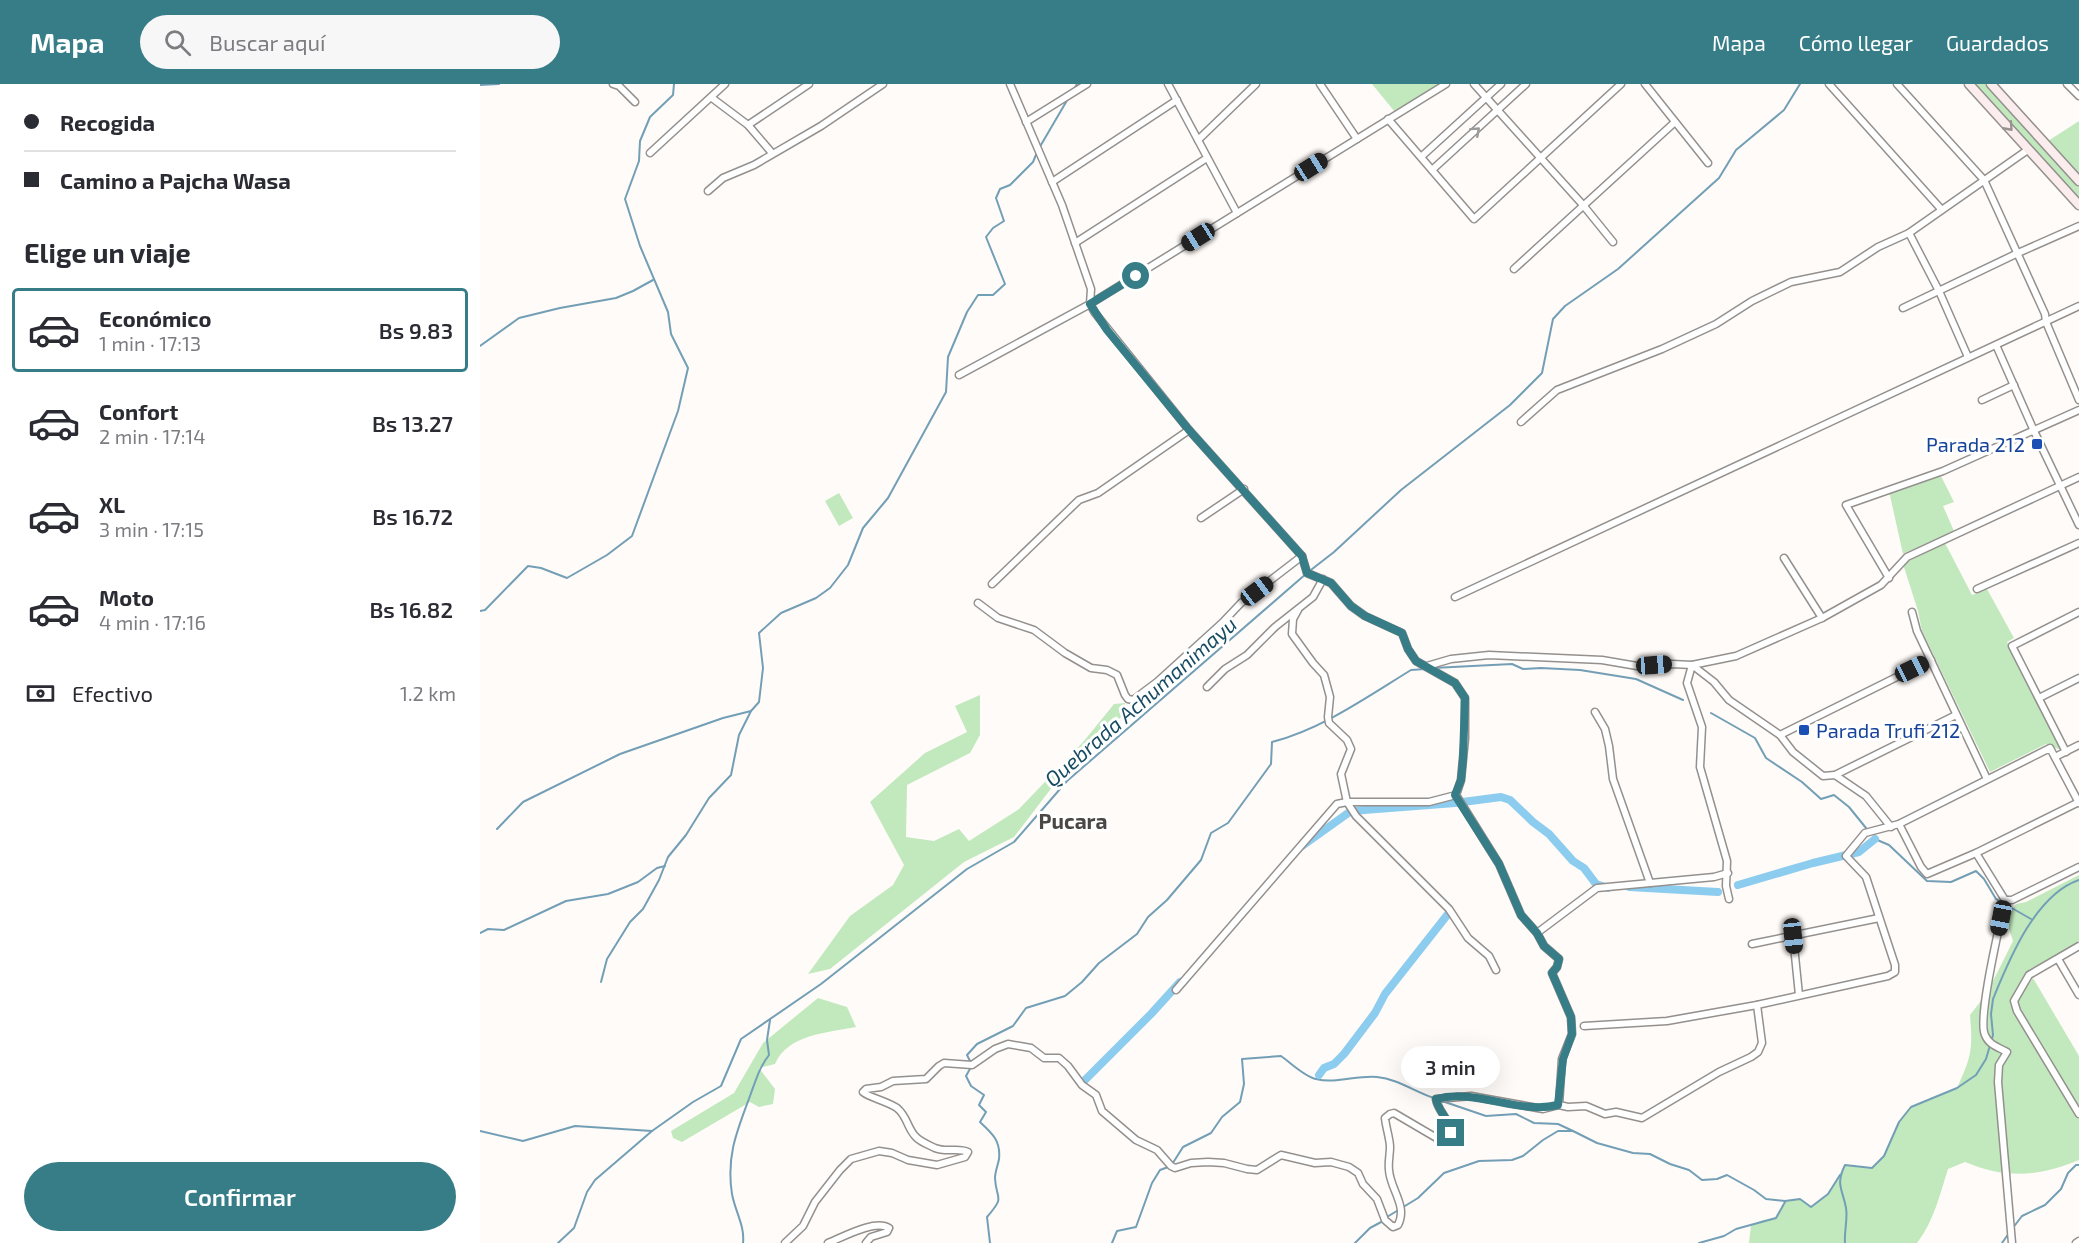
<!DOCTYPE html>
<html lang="es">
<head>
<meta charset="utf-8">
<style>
  :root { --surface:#fff; --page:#f7f7f7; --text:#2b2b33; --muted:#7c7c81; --line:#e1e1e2; --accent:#367d87 }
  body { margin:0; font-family:"Exo 2",sans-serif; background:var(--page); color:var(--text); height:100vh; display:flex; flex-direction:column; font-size:22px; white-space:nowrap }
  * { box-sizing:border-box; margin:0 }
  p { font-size:20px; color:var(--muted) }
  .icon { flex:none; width:33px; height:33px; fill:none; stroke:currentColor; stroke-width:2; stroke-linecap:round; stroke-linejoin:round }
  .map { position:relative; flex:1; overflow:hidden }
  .drawer { display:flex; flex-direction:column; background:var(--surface); width:480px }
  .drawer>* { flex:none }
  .hud { display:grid; align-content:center; height:132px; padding:0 24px; background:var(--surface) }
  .end { position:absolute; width:27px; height:27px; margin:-14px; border:8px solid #367d87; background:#fff; box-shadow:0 0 0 3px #fff }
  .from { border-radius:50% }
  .bubble { position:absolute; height:42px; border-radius:21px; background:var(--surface); box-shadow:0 6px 24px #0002; font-size:20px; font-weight:600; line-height:42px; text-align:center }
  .car { position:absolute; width:18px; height:36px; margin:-18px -9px; border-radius:8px; box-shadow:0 0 4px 2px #0007; background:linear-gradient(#222 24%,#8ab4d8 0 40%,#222 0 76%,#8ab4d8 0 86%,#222 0) }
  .hud b { display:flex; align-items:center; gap:21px; height:57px; font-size:22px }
  .hud b+b { border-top:2px solid var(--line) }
  .hud i { width:15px; height:15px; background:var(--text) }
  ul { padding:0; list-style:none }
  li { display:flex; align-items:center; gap:18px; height:84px; margin:0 12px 9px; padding:0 12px; border:3px solid transparent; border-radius:6px }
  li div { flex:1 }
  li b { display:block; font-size:22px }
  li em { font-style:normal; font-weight:600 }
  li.active { border-color:var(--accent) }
  li>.icon { width:54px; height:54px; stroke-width:1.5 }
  h2 { padding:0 24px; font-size:27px; line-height:72px }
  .pay { display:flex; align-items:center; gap:15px; height:66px; padding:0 24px; font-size:22px }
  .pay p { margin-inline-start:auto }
  .cta { display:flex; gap:12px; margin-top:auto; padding:12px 24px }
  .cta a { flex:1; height:69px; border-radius:36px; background:var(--accent); color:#fff; font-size:24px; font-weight:600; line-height:69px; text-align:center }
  header { display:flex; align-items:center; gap:36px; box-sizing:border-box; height:84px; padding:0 30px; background:var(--accent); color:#fff }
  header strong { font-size:28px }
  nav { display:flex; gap:33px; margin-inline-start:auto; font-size:21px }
  .search { width:420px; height:54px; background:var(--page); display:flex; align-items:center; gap:15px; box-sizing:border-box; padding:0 21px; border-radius:33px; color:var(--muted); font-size:22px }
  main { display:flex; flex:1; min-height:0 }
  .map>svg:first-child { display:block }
  .green { fill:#c2e9be }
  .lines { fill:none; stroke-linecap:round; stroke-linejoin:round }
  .stream { stroke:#739fb6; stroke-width:2 }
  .canal { stroke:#8cccee; stroke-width:8 }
  .street-casing { stroke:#94908e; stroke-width:9 }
  .secondary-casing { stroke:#94908e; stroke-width:11 }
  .street { stroke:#fff; stroke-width:6 }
  .secondary { stroke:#fbeced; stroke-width:8 }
  .oneway { stroke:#9a9191 }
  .oneway2 { stroke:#9c9a9a }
  .route { stroke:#367d87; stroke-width:8 }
  .transit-dot { fill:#1a4fb4; stroke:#fff; stroke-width:2 }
  .labels { text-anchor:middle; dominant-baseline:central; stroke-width:6; stroke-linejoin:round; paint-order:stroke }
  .transit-label { font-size:20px; fill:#164399; stroke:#fff; text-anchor:end }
  .water-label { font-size:21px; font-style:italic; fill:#174b62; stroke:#fff }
  .neighbourhood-label { font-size:21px; font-weight:bold; fill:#4b4745; stroke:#fff }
</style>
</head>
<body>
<header>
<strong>Mapa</strong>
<div class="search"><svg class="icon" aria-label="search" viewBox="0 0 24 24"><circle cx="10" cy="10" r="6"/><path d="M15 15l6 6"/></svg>Buscar aquí</div>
<nav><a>Mapa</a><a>Cómo llegar</a><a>Guardados</a></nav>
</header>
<main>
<section class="drawer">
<div class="hud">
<b><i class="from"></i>Recogida</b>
<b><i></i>Camino a Pajcha Wasa</b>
</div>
<h2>Elige un viaje</h2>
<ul>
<li class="active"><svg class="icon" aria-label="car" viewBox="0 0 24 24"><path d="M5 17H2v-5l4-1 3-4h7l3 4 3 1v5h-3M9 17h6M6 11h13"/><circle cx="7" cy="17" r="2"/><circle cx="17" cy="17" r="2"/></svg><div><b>Económico</b><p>1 min · 17:13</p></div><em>Bs 9.83</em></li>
<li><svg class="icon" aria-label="car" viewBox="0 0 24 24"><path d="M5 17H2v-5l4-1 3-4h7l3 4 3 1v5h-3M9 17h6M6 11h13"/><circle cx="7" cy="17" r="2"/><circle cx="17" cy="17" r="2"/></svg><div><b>Confort</b><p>2 min · 17:14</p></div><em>Bs 13.27</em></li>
<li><svg class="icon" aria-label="car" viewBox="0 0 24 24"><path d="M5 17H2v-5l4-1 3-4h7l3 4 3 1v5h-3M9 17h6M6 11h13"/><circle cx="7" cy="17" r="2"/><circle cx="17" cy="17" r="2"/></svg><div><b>XL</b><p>3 min · 17:15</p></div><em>Bs 16.72</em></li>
<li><svg class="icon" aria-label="car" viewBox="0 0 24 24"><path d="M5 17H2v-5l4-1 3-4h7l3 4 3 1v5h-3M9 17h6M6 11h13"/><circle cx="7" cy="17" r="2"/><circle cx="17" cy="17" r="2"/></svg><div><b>Moto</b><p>4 min · 17:16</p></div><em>Bs 16.82</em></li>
</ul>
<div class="pay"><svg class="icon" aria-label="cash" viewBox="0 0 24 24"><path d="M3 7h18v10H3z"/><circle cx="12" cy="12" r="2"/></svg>Efectivo<p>1.2 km</p></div>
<div class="cta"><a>Confirmar</a></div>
</section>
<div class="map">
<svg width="1599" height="1159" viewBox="0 0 1599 1159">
  <rect width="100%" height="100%" fill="#fffbf8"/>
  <g class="green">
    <path d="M892 0H958L915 28Z"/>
    <path d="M1494 0H1506L1599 102V116Z"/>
    <path d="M1599 37V91L1568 57Z"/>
    <path d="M1461 392 1474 418 1463 422 1474 447 1423 470 1409 407Z"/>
    <path d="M359 409 373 434 359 442 345 417Z"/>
    <path d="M1465 459 1492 511 1507 505 1534 554 1527 558 1582 663 1578 665 1566 660 1510 688 1442 547 1438 527 1423 480Z"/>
    <path d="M500 611V651L490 669 427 701 426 753 454 757 479 745 489 757 539 725 604 657 634 620 645 619 647 627 573 702 534 753 484 778 350 885 328 890 370 832 413 801 424 781 390 718 445 669 487 648 475 622Z"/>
    <path d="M1599 791V857L1546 891 1530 920 1599 1035V1076C1558 1093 1526 1095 1485 1078L1468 1085C1460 1110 1454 1137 1437 1159H1269L1271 1141 1283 1136 1296 1134 1305 1117 1320 1115 1331 1123 1348 1110 1365 1081 1392 1084 1404 1072 1419 1038 1431 1023 1477 1004C1491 973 1493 966 1490 931L1507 909 1533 857 1526 836 1536 820 1546 818Z"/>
    <path d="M1553 894 1599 972V1022L1539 924 1537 918Z"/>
    <path d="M338 914 367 923 376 943C347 949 308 950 295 980L279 984 295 1005 293 1020 279 1023 270 1018 202 1058 193 1054 191 1047 254 1009 283 959Z"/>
  </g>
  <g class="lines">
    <g class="stream">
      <path d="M0 1 19 0"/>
      <path d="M594 5 597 0"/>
      <path d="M0 262 39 234 80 224 136 214 153 207 173 196"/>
      <path d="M0 527 5 526 48 482 61 484 87 494 127 471 152 452 198 327 208 284 191 250 188 228 160 162 145 115 159 77 160 57 170 33 193 11 194 0"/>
      <path d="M953 584 1032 580 1043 585 1061 584 1100 586 1156 595 1203 616"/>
      <path d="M1231 629 1275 654 1286 674 1322 698 1341 715 1354 711 1369 723 1386 744"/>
      <path d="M17 745 43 718 140 670 243 634 271 627"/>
      <path d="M1395 755 1409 761 1447 797 1471 798 1496 787 1504 795 1516 815 1551 835"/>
      <path d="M0 849 8 845 24 846 86 817 128 810 158 798 177 784 185 782"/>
      <path d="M121 898 127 875 150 838 163 825 179 796 188 773 206 751 229 714 251 691 259 651 271 627 279 618 283 584 279 549 301 529 336 514 350 504 368 481 383 444 408 414 466 308 468 273 487 228 498 211H513L525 200 506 153 513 144 524 137 516 114 520 105 530 101 553 78 558 66 589 13"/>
      <path d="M491 979 487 971 497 960 533 942 546 924 585 912 602 898 619 879 657 850 668 833 687 816 721 776 731 749 748 739 791 680 792 658C842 645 887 613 931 586L945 585"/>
      <path d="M491 983 486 992 491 1002 504 1011 499 1021 506 1028 500 1038C512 1049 521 1057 519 1075 518 1081 515 1088 515 1094 516 1117 526 1111 507 1133L510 1159"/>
      <path d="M962 1017 1006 1032 1036 1030 1054 1039 1078 1040 1093 1047"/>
      <path d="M0 1047 43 1057 95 1042 172 1047"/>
      <path d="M907 1133 938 1114 964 1089 999 1077 1032 1076 1043 1072 1063 1056 1078 1047H1093L1117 1059 1153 1069 1170 1070 1190 1080 1209 1086 1222 1096 1237 1095 1247 1091 1274 1106 1286 1115 1305 1117 1320 1115 1331 1123 1348 1110 1360 1091"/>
      <path d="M1532 1145 1542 1132 1565 1121 1581 1105 1588 1089 1596 1081H1599"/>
      <path d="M78 1159 94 1144 107 1108 115 1096 172 1047 213 1018 241 1002 261 955 341 900 487 785 534 758 587 697 827 489 854 468 921 406 1030 321 1062 289 1073 235 1085 222 1138 185 1239 94 1256 66 1304 26 1320 0"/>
      <path d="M263 1159C265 1142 255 1127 252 1110 246 1072 257 1047 270 1012 276 996 279 984 289 971L287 956 290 936"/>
      <path d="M632 1159 637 1147 656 1143 672 1099 680 1086 691 1082 703 1063 731 1049 742 1033 760 1018 764 1000 762 975 801 972C811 979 825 993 836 995 856 1000 877 991 897 993 918 995 935 1008 954 1014"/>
      <path d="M875 1159 890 1144 903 1137"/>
      <path d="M1219 1159 1244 1152 1256 1145 1296 1134 1305 1118"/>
      <path d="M1365 1159C1364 1147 1368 1135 1366 1124 1363 1106 1355 1101 1365 1081L1392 1084 1404 1072 1419 1038 1431 1023 1477 1004 1496 991 1506 975 1513 951 1511 930 1513 915C1529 876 1555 811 1599 796"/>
      <path d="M1522 1159 1529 1149"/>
    </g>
    <g class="canal">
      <path d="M822 762 871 727 975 719 1021 713 1030 716 1053 738 1069 750 1093 777 1104 784 1116 800 1128 804"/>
      <path d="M1258 801 1333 779 1379 768 1395 755"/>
      <path d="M1149 803 1238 808"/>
      <path d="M839 991 844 984 854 980 864 970 895 929 905 910 968 830"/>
      <path d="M605 996 671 930 700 898"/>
    </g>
    <g class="street-casing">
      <g id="street">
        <path d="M133 0 139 2 155 18"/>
        <path d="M530 0 582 121 611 205 610 220 615 229 709 346 822 472 827 489 851 499 871 522 885 532 922 549 928 565 936 577 975 599 985 614V654L981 696 976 711 1019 780 1041 831 1057 849 1064 862 1079 875 1077 883 1072 889 1091 933 1092 950 1082 975 1079 1021"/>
        <path d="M688 0 757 129"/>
        <path d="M840 0 877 55"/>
        <path d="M994 0 1103 121 1133 158"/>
        <path d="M1165 0 1228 79"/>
        <path d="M1349 0 1461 125"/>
        <path d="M1417 0 1504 96 1565 230 1566 238 1599 316"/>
        <path d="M1587 0 1599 12"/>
        <path d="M232 14 268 41 292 69"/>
        <path d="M908 35 994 135 1141 0"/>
        <path d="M546 38 607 0"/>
        <path d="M268 41 329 0"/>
        <path d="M718 56 776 0"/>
        <path d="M170 69 245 0"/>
        <path d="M941 73 1021 0"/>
        <path d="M952 86 1046 0"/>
        <path d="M572 98 697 16"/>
        <path d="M228 107 243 94 274 81 341 42 403 0"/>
        <path d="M1429 149 1459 207 1488 273"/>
        <path d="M595 159 727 74"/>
        <path d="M1034 185 1195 38"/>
        <path d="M1423 224 1538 169 1599 142"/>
        <path d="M1516 261 1554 347 1599 441"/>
        <path d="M479 291 610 220 966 0"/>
        <path d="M1502 316 1534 301"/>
        <path d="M1041 338 1077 306 1182 265 1236 240 1272 217 1311 198 1360 188 1398 163 1429 149 1549 65"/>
        <path d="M721 434 764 405"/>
        <path d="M1304 474 1342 534"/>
        <path d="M1409 494 1366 421 1463 387 1599 326"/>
        <path d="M512 500 599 416 618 409 709 346"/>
        <path d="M1497 505 1599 459"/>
        <path d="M975 513 1599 222"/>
        <path d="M498 519 518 534 554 546 585 569 611 584 627 586 637 591 645 611 648 615 653 616 677 598 742 539 761 519 822 472"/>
        <path d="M818 526 813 535 812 550 833 579 844 591 850 613 848 633 849 639 867 656 871 665 861 690 867 718 876 732 969 825 988 854 1009 872 1016 886"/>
        <path d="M1432 528 1437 547 1507 695"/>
        <path d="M947 582 971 575 1009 571 1122 576 1157 582 1192 580 1212 581 1256 572 1342 534 1401 501 1427 473 1599 393"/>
        <path d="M727 603 745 585 767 571 795 543 833 513 843 495"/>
        <path d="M1559 614 1599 594"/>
        <path d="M1115 628 1125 645 1129 662 1133 695 1170 799"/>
        <path d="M1300 651 1451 576"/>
        <path d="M1586 668 1532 562 1599 528"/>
        <path d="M1575 673 1599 661"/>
        <path d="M1355 691 1476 631"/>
        <path d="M1419 740 1441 783 1447 790 1496 769 1599 718"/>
        <path d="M1496 769 1525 816C1520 840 1497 935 1505 951 1509 961 1518 963 1527 968L1519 981 1518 998 1532 1159"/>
        <path d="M1249 815 1246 802 1247 777 1220 683 1222 643 1207 599 1212 581 1234 598 1249 616 1300 651 1313 668 1343 692 1355 691 1386 712 1411 743"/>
        <path d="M1525 816H1532L1599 783"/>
        <path d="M1057 849 1117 804 1234 793 1248 789"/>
        <path d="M1313 852 1319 911"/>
        <path d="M1272 860 1399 834"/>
        <path d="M1599 862 1549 891 1534 917 1537 927 1599 1030"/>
        <path d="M1578 875 1599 911"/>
        <path d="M696 906 857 720 867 718H949L976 711"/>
        <path d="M1104 942 1187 937 1277 921 1408 892 1415 888V881L1386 793 1366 772 1385 749 1419 740 1570 664 1599 719"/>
        <path d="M305 1159 323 1142 335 1118 360 1086 371 1075 399 1067 412 1069 428 1076 457 1081 485 1073 488 1068C478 1063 467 1069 455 1064 449 1061 440 1058 435 1052 427 1043 427 1032 417 1024 407 1017 388 1013 383 1008L386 1005 401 1003 413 997 446 995 459 982 464 979 492 981 515 965 528 960 551 964 564 974H579L588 982 602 1001 616 1011 622 1027 656 1056 677 1066 691 1082 695 1084 711 1079 728 1078 744 1079 767 1085 777 1086 801 1071 835 1079 851 1078 869 1083 878 1089 883 1100 897 1115 905 1136 913 1143 918 1141C928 1122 910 1105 909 1086 908 1078 910 1071 910 1063 910 1055 906 1044 905 1034L910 1030 914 1029 960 1056 971 1049C970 1035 958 1028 956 1015L991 1012 1063 1025 1079 1021 1088 1023 1106 1022 1125 1030 1136 1028 1162 1034 1239 988 1271 973 1278 968 1282 959 1277 921"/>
        <path d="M348 1159C363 1153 395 1135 409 1144L407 1148 391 1153 386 1159"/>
        <path d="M1596 1159 1599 1157"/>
      </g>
    </g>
    <g class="secondary-casing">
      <g id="secondary">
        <path d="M1489 0 1599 121"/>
        <path d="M1511 0 1599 97"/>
      </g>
    </g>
    <use href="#street" class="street"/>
    <use href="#secondary" class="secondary"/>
  </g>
  <defs><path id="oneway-chevron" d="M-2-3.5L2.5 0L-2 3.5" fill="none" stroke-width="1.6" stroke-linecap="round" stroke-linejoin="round" transform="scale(1.5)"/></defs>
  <use class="oneway" href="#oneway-chevron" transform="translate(1529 43) rotate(48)"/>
  <use class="oneway2" href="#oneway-chevron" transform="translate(996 47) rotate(-42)"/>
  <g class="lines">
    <path class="route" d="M656 192 610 220 627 246 709 346 822 472 827 489 851 499 871 522 885 532 922 549 928 565 936 577 975 599 985 614 983 675 981 696 975 711 1019 780 1041 831 1057 849 1064 862 1079 875 1077 883 1072 889 1091 933 1092 950 1083 975 1078 1021C1038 1031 997 1004 956 1015 958 1028 970 1035 971 1049"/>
  </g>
  <g class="transit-dot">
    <rect x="1551" y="354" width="12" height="12" rx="3"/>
    <rect x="1318" y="640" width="12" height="12" rx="3"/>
  </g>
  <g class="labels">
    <g class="transit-label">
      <text x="1545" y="360">Parada 212</text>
      <text x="1336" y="646" text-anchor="start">Parada Trufi 212</text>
    </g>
    <g class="water-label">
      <text transform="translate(660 617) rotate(-41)">Quebrada Achumanimayu</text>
    </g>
    <g class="neighbourhood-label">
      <text x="593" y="736">Pucara</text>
    </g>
  </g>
</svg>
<i class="end from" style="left:656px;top:192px"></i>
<i class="end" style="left:971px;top:1049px"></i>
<div class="bubble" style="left:921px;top:962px;width:99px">3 min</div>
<i class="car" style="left:831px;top:83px;rotate:58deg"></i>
<i class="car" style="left:718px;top:153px;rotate:238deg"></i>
<i class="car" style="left:777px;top:507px;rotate:53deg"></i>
<i class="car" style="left:1174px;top:581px;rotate:86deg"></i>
<i class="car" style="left:1432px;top:585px;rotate:64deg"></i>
<i class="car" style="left:1521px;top:834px;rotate:191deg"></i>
<i class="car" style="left:1313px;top:852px;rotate:174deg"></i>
</div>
</main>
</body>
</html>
